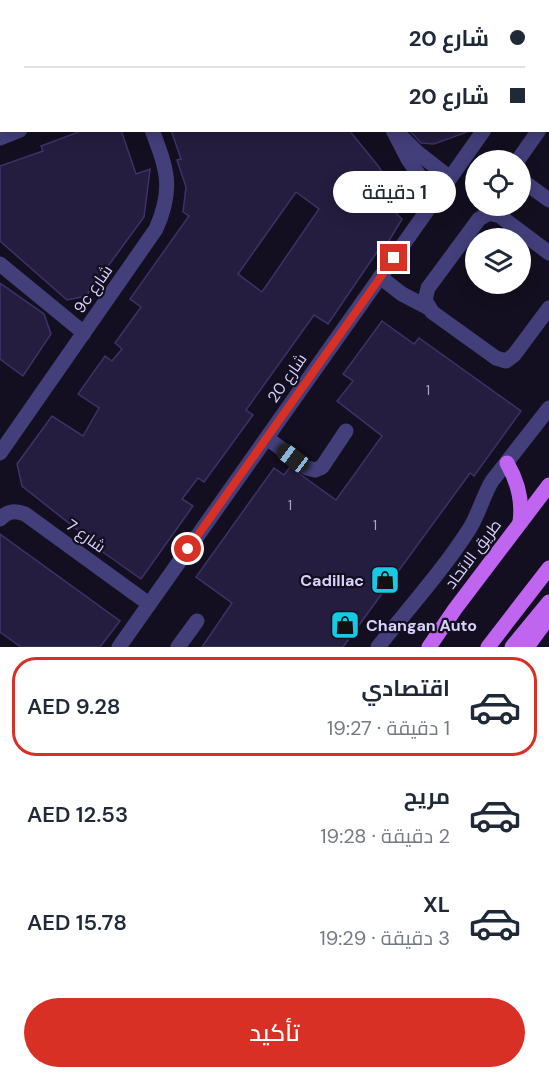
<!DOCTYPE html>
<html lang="ar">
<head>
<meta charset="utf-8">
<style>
  :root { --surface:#fff; --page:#f6f6f7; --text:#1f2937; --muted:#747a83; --line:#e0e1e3; --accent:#d93025 }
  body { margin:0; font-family:"DM Sans",Cairo,sans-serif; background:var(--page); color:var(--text); direction:rtl; height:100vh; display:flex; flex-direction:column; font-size:22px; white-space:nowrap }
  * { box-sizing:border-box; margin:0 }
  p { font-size:20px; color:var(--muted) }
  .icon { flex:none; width:33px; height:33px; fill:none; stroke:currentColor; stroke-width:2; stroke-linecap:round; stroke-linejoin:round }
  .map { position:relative; height:647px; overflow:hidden; direction:ltr }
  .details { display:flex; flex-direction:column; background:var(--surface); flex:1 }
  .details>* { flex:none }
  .top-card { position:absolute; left:0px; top:0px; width:549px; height:132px; box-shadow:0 3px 15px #0003; direction:rtl; display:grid; align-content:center; height:132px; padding:0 24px; background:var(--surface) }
  .tools { position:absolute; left:465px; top:150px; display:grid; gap:12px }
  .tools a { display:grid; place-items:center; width:66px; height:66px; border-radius:50%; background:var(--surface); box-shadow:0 3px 15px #0003; font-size:30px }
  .end { position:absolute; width:27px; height:27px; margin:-14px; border:8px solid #d93025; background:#fff; box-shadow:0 0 0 3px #fff }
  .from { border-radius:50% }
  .bubble { position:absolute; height:42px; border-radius:21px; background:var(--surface); box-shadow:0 3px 15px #0003; font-size:20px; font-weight:600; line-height:42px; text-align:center; direction:rtl }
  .car { position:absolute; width:18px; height:36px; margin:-18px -9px; border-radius:8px; box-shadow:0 0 4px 2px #0007; background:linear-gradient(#222 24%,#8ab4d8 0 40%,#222 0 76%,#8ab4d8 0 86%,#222 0) }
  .top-card b { display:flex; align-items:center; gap:21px; height:57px; font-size:22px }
  .top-card b+b { border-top:2px solid var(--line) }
  .top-card i { width:15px; height:15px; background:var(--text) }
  ul { padding:10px 0 0; list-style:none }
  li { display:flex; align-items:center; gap:18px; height:99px; margin:0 12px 9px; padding:0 12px; border:3px solid transparent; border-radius:24px }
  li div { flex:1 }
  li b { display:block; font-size:22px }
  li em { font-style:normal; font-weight:600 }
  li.on { border-color:var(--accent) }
  li>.icon { width:54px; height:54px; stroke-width:1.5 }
  .primary-button { display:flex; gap:12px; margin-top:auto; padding:12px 24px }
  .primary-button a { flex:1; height:69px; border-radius:36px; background:var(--accent); color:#fff; font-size:24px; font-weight:600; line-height:69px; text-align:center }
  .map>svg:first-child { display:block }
  .building { fill:#251d3f; stroke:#3e3269; stroke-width:1.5; fill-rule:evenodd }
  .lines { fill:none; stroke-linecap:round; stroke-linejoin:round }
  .path { stroke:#3aa8a4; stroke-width:3; stroke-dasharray:3 4.5; stroke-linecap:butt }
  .minor { stroke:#433f7b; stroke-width:15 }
  .major { stroke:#bf65f0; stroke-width:15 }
  .route { stroke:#d93025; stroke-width:8 }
  .labels { text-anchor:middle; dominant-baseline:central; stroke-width:4.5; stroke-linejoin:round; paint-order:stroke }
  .number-label { font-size:14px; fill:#aba6cc }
  .street-label { font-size:16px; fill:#d8d3fb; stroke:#130f20 }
  .poi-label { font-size:16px; font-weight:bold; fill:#d8d3fb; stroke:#130f20; text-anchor:end }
</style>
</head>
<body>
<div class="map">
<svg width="549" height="647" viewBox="0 0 549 647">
  <rect width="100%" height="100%" fill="#130f20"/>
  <g class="building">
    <path d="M84 130H121L136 174 150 169 144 217 86 296 67 300 0 241V166L43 151 41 146Z"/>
    <path d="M171 130H349L379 167 390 185 397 199 395 212 402 219 381 254 377 252 328 324 314 315 246 410 253 415 204 482 198 478 182 499 193 506 141 579 83 538 85 536 22 486 17 464 52 416 83 436 99 408 78 394 105 356 112 361 122 349 115 343 141 307 130 299 189 216 183 212 186 187 177 160 181 159ZM296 192 319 209 262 292 238 274Z"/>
    <path d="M409 130H467V132L434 144 421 143Z"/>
    <path d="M0 283 44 314 51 334 23 376 0 359Z"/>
    <path d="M382 321 414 344 419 338 521 411 474 476 470 473 343 647H202L232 603 196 577 274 468 284 475 290 467 336 500 382 436 337 401 353 381 343 374Z"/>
    <path d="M0 534 120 621 100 647H21L0 632Z"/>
  </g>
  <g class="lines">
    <path class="path" d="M104 0 105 2"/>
    <g class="minor">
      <path d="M318 0 319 2"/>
      <path d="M548 39 549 37"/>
      <path d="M548 65 549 66"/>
      <path d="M548 118 549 116"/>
      <path d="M393 130 408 159 435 199"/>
      <path d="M400 135 418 153 450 178"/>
      <path d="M0 138 20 130"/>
      <path d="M518 160 539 130"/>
      <path d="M520 179 549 200"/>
      <path d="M549 253 500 216 489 213 479 219 428 288 425 300 432 312 496 358 506 361 514 355 549 308"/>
      <path d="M0 264 84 333"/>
      <path d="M380 277 402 294 427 307"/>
      <path d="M267 438 307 468 315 470 322 467 346 431"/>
      <path d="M0 453 156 229C174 189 167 169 152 130"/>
      <path d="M0 519C7 511 15 510 25 514L149 604"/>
      <path d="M119 647 484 130"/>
      <path d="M178 647 197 621"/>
      <path d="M378 647C408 609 444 569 470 528 479 513 483 496 492 481L549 408"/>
    </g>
    <g class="major">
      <path d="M507 463C518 482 523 500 520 522"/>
      <path d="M429 647 455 609 549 485"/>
      <path d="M488 647 549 568"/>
      <path d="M512 647 549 602"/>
      <path d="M527 647 549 617"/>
    </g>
  </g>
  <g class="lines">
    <path class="route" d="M188 549 394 258"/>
  </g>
  <defs>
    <g id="shop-square" transform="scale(1.5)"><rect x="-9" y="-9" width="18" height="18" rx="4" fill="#16cae3" stroke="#130f20"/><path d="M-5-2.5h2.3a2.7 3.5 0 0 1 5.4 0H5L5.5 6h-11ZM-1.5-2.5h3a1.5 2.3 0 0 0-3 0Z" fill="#111"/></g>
  </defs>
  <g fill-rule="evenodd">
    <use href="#shop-square" x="385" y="580"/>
    <use href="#shop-square" x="345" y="625"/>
  </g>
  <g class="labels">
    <g class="number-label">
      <text x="428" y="390">1</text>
      <text x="290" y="505">1</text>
      <text x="375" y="525">1</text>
    </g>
    <g class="street-label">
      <text transform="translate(93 289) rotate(-55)">9c شارع</text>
      <text transform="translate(287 378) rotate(-55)">شارع 20</text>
      <text transform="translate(86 536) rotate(36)">شارع 7</text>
      <text transform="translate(473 554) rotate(-53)">طريق الاتحاد</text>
    </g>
    <g class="poi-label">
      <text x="364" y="580">Cadillac</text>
      <text x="366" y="625" text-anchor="start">Changan Auto</text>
    </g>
  </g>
</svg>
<div class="tools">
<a><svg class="icon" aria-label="locate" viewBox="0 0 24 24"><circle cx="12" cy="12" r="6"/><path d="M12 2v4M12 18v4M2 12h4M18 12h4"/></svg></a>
<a><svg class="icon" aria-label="layers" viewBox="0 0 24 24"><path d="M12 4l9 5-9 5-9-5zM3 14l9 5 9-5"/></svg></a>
</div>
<i class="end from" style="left:188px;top:549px"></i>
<i class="end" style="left:394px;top:258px"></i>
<div class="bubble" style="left:333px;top:171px;width:123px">1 دقيقة</div>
<i class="car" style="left:293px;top:458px;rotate:307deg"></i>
<div class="top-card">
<b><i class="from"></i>شارع 20</b>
<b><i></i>شارع 20</b>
</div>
</div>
<section class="details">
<ul>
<li class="on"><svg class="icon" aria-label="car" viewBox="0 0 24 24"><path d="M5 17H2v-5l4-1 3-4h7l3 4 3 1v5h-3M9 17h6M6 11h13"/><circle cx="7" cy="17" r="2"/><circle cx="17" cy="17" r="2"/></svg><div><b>اقتصادي</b><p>1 دقيقة · 19:27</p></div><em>AED 9.28</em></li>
<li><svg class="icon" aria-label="car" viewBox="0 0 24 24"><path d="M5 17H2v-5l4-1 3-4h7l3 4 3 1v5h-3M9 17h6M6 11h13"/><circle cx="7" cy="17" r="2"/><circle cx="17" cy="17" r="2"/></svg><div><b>مريح</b><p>2 دقيقة · 19:28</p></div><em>AED 12.53</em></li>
<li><svg class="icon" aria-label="car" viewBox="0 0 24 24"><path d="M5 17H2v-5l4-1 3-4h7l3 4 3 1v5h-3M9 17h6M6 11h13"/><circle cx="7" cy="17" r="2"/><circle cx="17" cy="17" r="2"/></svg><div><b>XL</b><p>3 دقيقة · 19:29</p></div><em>AED 15.78</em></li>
</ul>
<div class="primary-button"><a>تأكيد</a></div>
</section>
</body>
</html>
